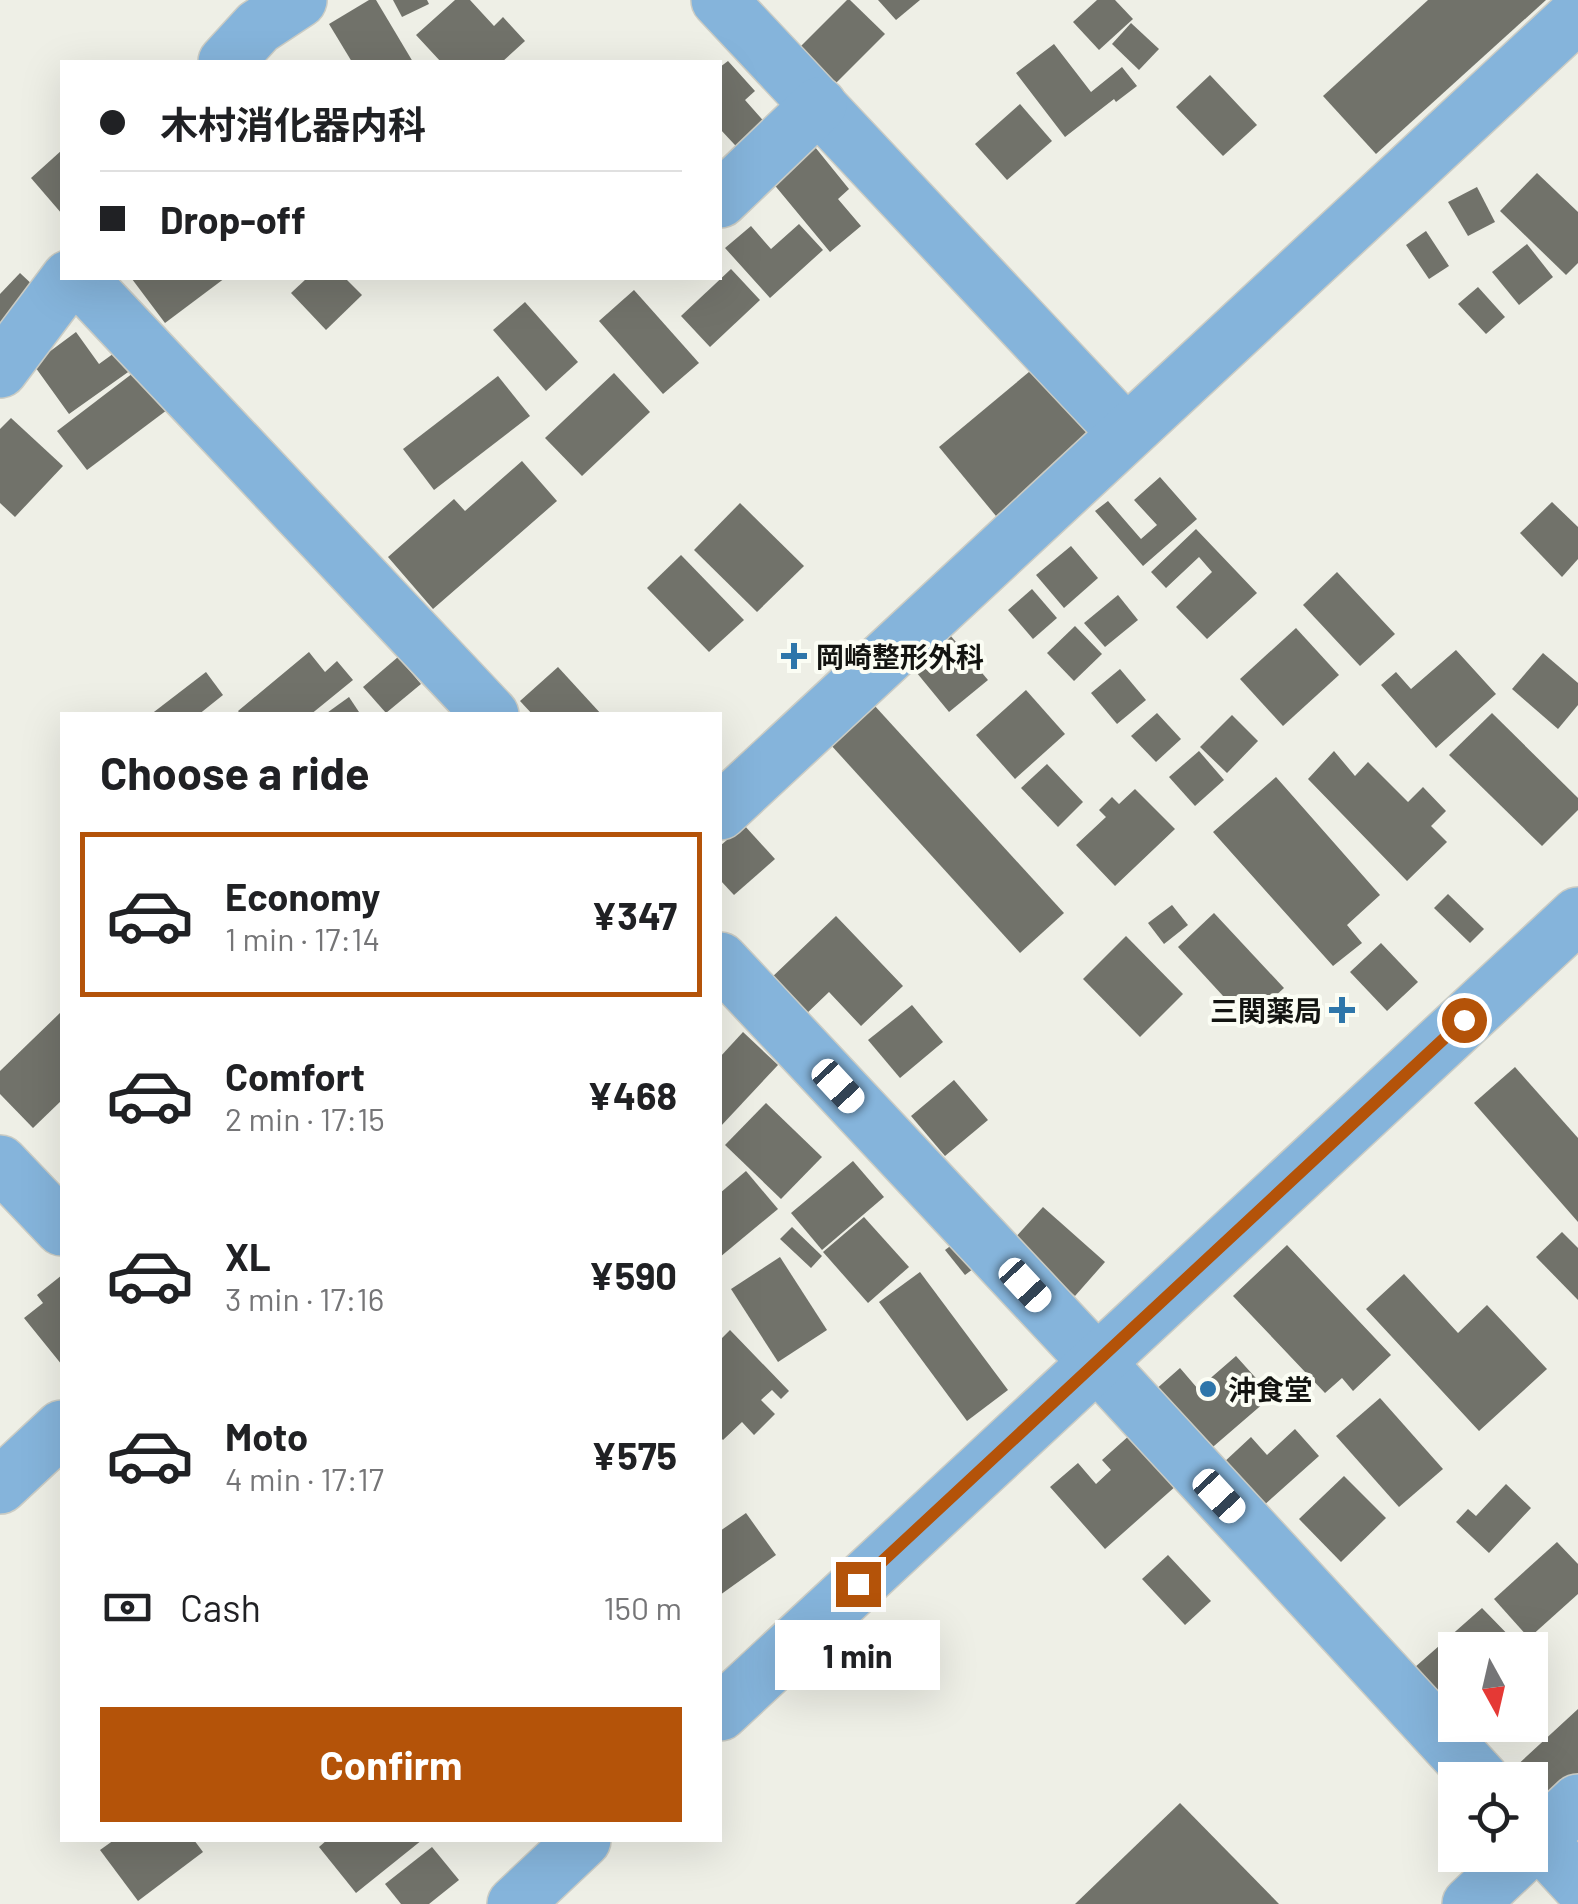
<!DOCTYPE html>
<html lang="en">
<head>
<meta charset="utf-8">
<style>
  :root { --surface:#fff; --page:#f6f6f6; --text:#202124; --muted:#757577; --line:#e0e0e0; --accent:#b45309 }
  body { margin:0; font-family:Barlow,"Noto Sans JP",sans-serif; background:var(--page); color:var(--text); height:100vh; display:flex; flex-direction:column; font-size:38px; white-space:nowrap }
  * { box-sizing:border-box; margin:0 }
  p { font-size:32px; color:var(--muted) }
  .icon { flex:none; width:55px; height:55px; fill:none; stroke:currentColor; stroke-width:2; stroke-linecap:round; stroke-linejoin:round }
  .map { position:relative; flex:1; overflow:hidden }
  .drawer { position:absolute; left:60px; top:712px; width:662px; height:1130px; display:flex; flex-direction:column; background:var(--surface); border-radius:0px; box-shadow:0 10px 40px #0002 }
  .drawer>* { flex:none }
  .guide { position:absolute; left:60px; top:60px; width:662px; height:220px; border-radius:0px; box-shadow:0 10px 40px #0002; display:grid; align-content:center; height:220px; padding:0 40px; background:var(--surface) }
  .needle { width:65px; rotate:172deg }
  .tools { position:absolute; left:1438px; top:1632px; display:grid; gap:20px }
  .tools a { display:grid; place-items:center; width:110px; height:110px; border-radius:0px; background:var(--surface); box-shadow:0 10px 40px #0002; font-size:50px }
  .end { position:absolute; width:45px; height:45px; margin:-22px; border:12px solid #b45309; background:#fff; box-shadow:0 0 0 5px #fff }
  .from { border-radius:50% }
  .bubble { position:absolute; height:70px; border-radius:0px; background:var(--surface); box-shadow:0 10px 40px #0002; font-size:32px; font-weight:700; line-height:70px; text-align:center }
  .car { position:absolute; width:30px; height:60px; margin:-30px -15px; border-radius:12px; box-shadow:0 0 8px 2px #0007; background:linear-gradient(#fff 24%,#345 0 40%,#fff 0 76%,#345 0 86%,#fff 0) }
  .guide b { display:flex; align-items:center; gap:35px; height:95px; font-size:38px }
  .guide b+b { border-top:2px solid var(--line) }
  .guide i { width:25px; height:25px; background:var(--text) }
  ul { padding:0; list-style:none }
  li { display:flex; align-items:center; gap:30px; height:165px; margin:0 20px 15px; padding:0 20px; border:5px solid transparent; border-radius:0px }
  li div { flex:1 }
  li b { display:block; font-size:38px }
  li em { font-style:normal; font-weight:700 }
  li.active { border-color:var(--accent) }
  li>.icon { width:90px; height:90px; stroke-width:1.5 }
  h2 { padding:0 40px; font-size:45px; line-height:120px }
  .pay { display:flex; align-items:center; gap:25px; height:110px; padding:0 40px; font-size:38px }
  .pay p { margin-inline-start:auto }
  .cta { display:flex; gap:20px; margin-top:auto; padding:20px 40px }
  .cta a { flex:1; height:115px; border-radius:0px; background:var(--accent); color:#fff; font-size:40px; font-weight:700; line-height:115px; text-align:center }
  .map>svg:first-child { display:block }
  .building { fill:#71726a }
  .lines { fill:none; stroke-linecap:round; stroke-linejoin:round }
  .minor-casing { stroke:#cbccc4; stroke-width:58 }
  .minor { stroke:#85b4db; stroke-width:55 }
  .route { stroke:#b45309; stroke-width:12 }
  .poi-dot { fill:#2e76aa; stroke:#fbfdf4; stroke-width:4 }
  .labels { text-anchor:middle; dominant-baseline:central; stroke-width:8; stroke-linejoin:round; paint-order:stroke }
  .poi-label { font-size:28px; font-weight:bold; fill:#131411; stroke:#fbfdf4; text-anchor:start }
</style>
</head>
<body>
<div class="map">
<svg width="1578" height="1904" viewBox="0 0 1578 1904">
  <rect width="100%" height="100%" fill="#eeefe6"/>
  <g class="building">
    <path d="M369 0H376L413 62H352L329 24Z"/>
    <path d="M393 0H427L429 4 402 17Z"/>
    <path d="M455 0H470L494 26 503 17 525 41 502 62H441L416 35Z"/>
    <path d="M847 0H850L885 34 833 86 797 50Z"/>
    <path d="M878 0H920L896 20Z"/>
    <path d="M1097 0H1115L1133 19 1099 50 1073 22Z"/>
    <path d="M1428 0H1546L1376 154 1323 96Z"/>
    <path d="M1131 23 1159 49 1139 70 1112 44Z"/>
    <path d="M1054 44 1091 92 1122 67 1137 86 1116 102 1114 99 1065 137 1016 73Z"/>
    <path d="M728 61 755 91 745 100 775 134 748 159 720 129V67Z"/>
    <path d="M1210 75 1257 125 1223 156 1176 107Z"/>
    <path d="M1020 104 1052 141 1007 180 975 144Z"/>
    <path d="M815 147 849 189 838 199 861 226 830 252 772 182Z"/>
    <path d="M62 150V214L31 178Z"/>
    <path d="M1537 173 1578 212V263L1566 275 1500 211Z"/>
    <path d="M1477 187 1495 222 1468 236 1448 202Z"/>
    <path d="M799 224 823 250 770 298 725 248 751 226 771 249Z"/>
    <path d="M1426 231 1449 266 1429 279 1406 245Z"/>
    <path d="M1527 244 1553 277 1519 305 1492 272Z"/>
    <path d="M731 269 760 300 710 347 681 316Z"/>
    <path d="M20 273 53 304 0 362V294Z"/>
    <path d="M135 278H225L165 323 132 279Z"/>
    <path d="M307 278H345L362 295 326 330 291 293Z"/>
    <path d="M1478 287 1505 317 1486 334 1458 304Z"/>
    <path d="M634 290 699 363 663 394 599 321Z"/>
    <path d="M525 302 578 362 546 391 493 330Z"/>
    <path d="M76 332 99 364 117 351 131 370 69 414 33 364Z"/>
    <path d="M1047 357 1104 426 996 516 939 447Z"/>
    <path d="M137 370 167 410 87 470 57 431Z"/>
    <path d="M614 373 650 412 582 476 545 438Z"/>
    <path d="M498 376 530 416 434 490 403 449Z"/>
    <path d="M11 418 63 466 15 517 0 503V429Z"/>
    <path d="M522 461 557 501 433 609 388 557 454 499 465 511Z"/>
    <path d="M1160 477 1197 519 1143 566 1095 511 1108 501 1141 539 1157 525 1134 500Z"/>
    <path d="M1552 502 1578 527V559L1562 577 1520 533Z"/>
    <path d="M740 503 804 566 757 612 694 550Z"/>
    <path d="M1196 529 1257 593 1207 639 1176 607 1212 572 1199 557 1166 588 1151 572Z"/>
    <path d="M1071 546 1098 578 1064 608 1036 575Z"/>
    <path d="M681 555 744 620 709 652 647 588Z"/>
    <path d="M1337 572 1395 634 1360 666 1303 605Z"/>
    <path d="M1032 589 1057 618 1033 639 1008 610Z"/>
    <path d="M1118 595 1138 620 1105 647 1084 623Z"/>
    <path d="M1075 626 1102 654 1074 681 1047 653Z"/>
    <path d="M1296 628 1339 675 1283 726 1240 679Z"/>
    <path d="M950 635 988 680 949 712 912 667Z"/>
    <path d="M1456 650 1496 694 1436 748 1381 685 1396 672 1411 689Z"/>
    <path d="M309 652 325 672 337 661 353 680 310 715H241L238 711Z"/>
    <path d="M1543 653 1578 683V705L1558 729 1512 689Z"/>
    <path d="M398 657 421 684 386 713 363 687Z"/>
    <path d="M558 667 602 715H533L520 701Z"/>
    <path d="M1120 669 1146 700 1117 724 1091 693Z"/>
    <path d="M206 672 223 695 198 715H150Z"/>
    <path d="M1026 690 1065 734 1015 779 976 735Z"/>
    <path d="M349 697 361 715H324Z"/>
    <path d="M874 705 1064 913 1020 953 830 744Z"/>
    <path d="M1157 713 1181 739 1156 762 1131 736Z"/>
    <path d="M1492 713 1578 798V810L1542 846 1449 755Z"/>
    <path d="M1232 715 1258 741 1227 773 1200 747Z"/>
    <path d="M1199 751 1224 780 1195 806 1169 777Z"/>
    <path d="M1334 751 1355 776 1368 762 1408 802 1423 787 1446 811 1431 826 1447 842 1407 881 1308 779Z"/>
    <path d="M1047 764 1083 802 1058 827 1021 788Z"/>
    <path d="M1276 777 1380 895 1347 925 1362 943 1333 966 1213 832Z"/>
    <path d="M1135 789 1175 829 1115 886 1076 845 1106 817 1099 810 1112 797 1119 804Z"/>
    <path d="M744 825 775 859 734 895 720 880V846Z"/>
    <path d="M1448 894 1484 929 1470 943 1434 908Z"/>
    <path d="M1172 905 1188 925 1164 944 1148 923Z"/>
    <path d="M1214 913 1284 988 1247 1022 1178 947Z"/>
    <path d="M836 916 903 986 861 1026 829 992 804 1016 769 980Z"/>
    <path d="M1126 936 1183 994 1140 1037 1083 979Z"/>
    <path d="M1381 943 1418 982 1387 1011 1350 972Z"/>
    <path d="M912 1005 943 1042 900 1078 868 1040Z"/>
    <path d="M62 1011V1100L33 1128 0 1094V1071Z"/>
    <path d="M743 1032 778 1065 720 1127V1057Z"/>
    <path d="M1515 1067 1578 1138V1222L1474 1103Z"/>
    <path d="M954 1080 988 1120 945 1156 911 1116Z"/>
    <path d="M766 1103 822 1157 781 1199 725 1145Z"/>
    <path d="M853 1161 884 1197 822 1250 791 1213Z"/>
    <path d="M746 1171 778 1209 720 1257V1193Z"/>
    <path d="M1043 1207 1105 1262 1075 1296 1013 1240Z"/>
    <path d="M864 1217 909 1267 868 1303 823 1252Z"/>
    <path d="M792 1227 822 1256 811 1268 780 1239Z"/>
    <path d="M1562 1232 1578 1248V1300L1536 1257Z"/>
    <path d="M961 1238 981 1263 965 1275 945 1250Z"/>
    <path d="M1287 1245 1391 1355 1353 1391 1342 1378 1325 1393 1233 1296Z"/>
    <path d="M780 1257 827 1330 778 1362 731 1289Z"/>
    <path d="M920 1272 1008 1390 967 1421 879 1302Z"/>
    <path d="M1404 1274 1458 1333 1487 1305 1547 1369 1479 1431 1366 1309Z"/>
    <path d="M62 1275V1365L24 1318 43 1303 37 1295Z"/>
    <path d="M730 1330 789 1391 781 1399 772 1390 761 1400 775 1414 754 1435 742 1422 723 1440 720 1437V1340Z"/>
    <path d="M1236 1356 1272 1396 1207 1452 1154 1391 1180 1368 1198 1389Z"/>
    <path d="M1380 1398 1443 1469 1399 1507 1336 1436Z"/>
    <path d="M1295 1429 1319 1456 1262 1507 1222 1464 1251 1437 1267 1455Z"/>
    <path d="M1131 1434 1177 1485 1105 1549 1050 1487 1078 1463 1096 1484 1111 1470 1102 1460Z"/>
    <path d="M1344 1476 1386 1518 1341 1562 1299 1519Z"/>
    <path d="M1506 1484 1531 1508 1489 1553 1456 1522 1468 1509 1476 1516Z"/>
    <path d="M746 1513 776 1555 720 1595V1531Z"/>
    <path d="M1557 1542 1578 1564V1594L1529 1638 1494 1599Z"/>
    <path d="M1168 1555 1211 1601 1185 1625 1142 1579Z"/>
    <path d="M1482 1608 1519 1646 1514 1650H1455V1705L1452 1709 1414 1668Z"/>
    <path d="M1578 1709V1780L1549 1807 1530 1787V1780H1523L1513 1769Z"/>
    <path d="M1180 1803 1279 1904H1075Z"/>
    <path d="M114 1840H194L203 1852 138 1901 100 1850Z"/>
    <path d="M327 1840H422L356 1893 319 1847Z"/>
    <path d="M432 1847 459 1880 429 1904H401L385 1884Z"/>
  </g>
  <g class="lines">
    <g class="minor-casing">
      <g id="minor">
        <path d="M719 0 1126 433"/>
        <path d="M226 62 258 27 299 0"/>
        <path d="M720 200 819 105"/>
        <path d="M79 278 491 715"/>
        <path d="M0 370 69 278"/>
        <path d="M720 812 1578 14"/>
        <path d="M720 960 1078 1342 1482 1780"/>
        <path d="M0 1163 62 1228"/>
        <path d="M0 1486 62 1428"/>
        <path d="M720 1713 1578 915"/>
        <path d="M1530 1831 1578 1883"/>
        <path d="M1530 1847 1578 1802"/>
        <path d="M515 1904 583 1840"/>
        <path d="M1470 1904 1522 1855"/>
      </g>
    </g>
    <use href="#minor" class="minor"/>
  </g>
  <g class="lines">
    <path class="route" d="M858 1584 1464 1020"/>
  </g>
  <g class="poi-dot">
    <path d="M789 641h10v10h10v10h-10v10h-10v-10h-10v-10h10z"/>
    <path d="M1337 995h10v10h10v10h-10v10h-10v-10h-10v-10h10z"/>
    <circle cx="1208" cy="1389" r="10"/>
  </g>
  <g class="labels">
    <g class="poi-label">
      <text x="816" y="656">岡崎整形外科</text>
      <text x="1322" y="1010" text-anchor="end">三関薬局</text>
      <text x="1228" y="1389">沖食堂</text>
    </g>
  </g>
</svg>
<div class="tools">
<a><svg class="needle" viewBox="-14 -14 28 28"><path d="M0-13l5 13h-10z" fill="#e53935"/><path d="M0 13l5-13h-10z" fill="#757577"/></svg></a>
<a><svg class="icon" aria-label="locate" viewBox="0 0 24 24"><circle cx="12" cy="12" r="6"/><path d="M12 2v4M12 18v4M2 12h4M18 12h4"/></svg></a>
</div>
<i class="end from" style="left:1464px;top:1020px"></i>
<i class="end" style="left:858px;top:1584px"></i>
<div class="bubble" style="left:775px;top:1620px;width:165px">1 min</div>
<i class="car" style="left:838px;top:1086px;rotate:137deg"></i>
<i class="car" style="left:1025px;top:1285px;rotate:137deg"></i>
<i class="car" style="left:1219px;top:1496px;rotate:137deg"></i>
<div class="guide">
<b><i class="from"></i>木村消化器内科</b>
<b><i></i>Drop-off</b>
</div>
<section class="drawer">
<h2>Choose a ride</h2>
<ul>
<li class="active"><svg class="icon" aria-label="car" viewBox="0 0 24 24"><path d="M5 17H2v-5l4-1 3-4h7l3 4 3 1v5h-3M9 17h6M6 11h13"/><circle cx="7" cy="17" r="2"/><circle cx="17" cy="17" r="2"/></svg><div><b>Economy</b><p>1 min · 17:14</p></div><em>¥347</em></li>
<li><svg class="icon" aria-label="car" viewBox="0 0 24 24"><path d="M5 17H2v-5l4-1 3-4h7l3 4 3 1v5h-3M9 17h6M6 11h13"/><circle cx="7" cy="17" r="2"/><circle cx="17" cy="17" r="2"/></svg><div><b>Comfort</b><p>2 min · 17:15</p></div><em>¥468</em></li>
<li><svg class="icon" aria-label="car" viewBox="0 0 24 24"><path d="M5 17H2v-5l4-1 3-4h7l3 4 3 1v5h-3M9 17h6M6 11h13"/><circle cx="7" cy="17" r="2"/><circle cx="17" cy="17" r="2"/></svg><div><b>XL</b><p>3 min · 17:16</p></div><em>¥590</em></li>
<li><svg class="icon" aria-label="car" viewBox="0 0 24 24"><path d="M5 17H2v-5l4-1 3-4h7l3 4 3 1v5h-3M9 17h6M6 11h13"/><circle cx="7" cy="17" r="2"/><circle cx="17" cy="17" r="2"/></svg><div><b>Moto</b><p>4 min · 17:17</p></div><em>¥575</em></li>
</ul>
<div class="pay"><svg class="icon" aria-label="cash" viewBox="0 0 24 24"><path d="M3 7h18v10H3z"/><circle cx="12" cy="12" r="2"/></svg>Cash<p>150 m</p></div>
<div class="cta"><a>Confirm</a></div>
</section>
</div>
</body>
</html>
